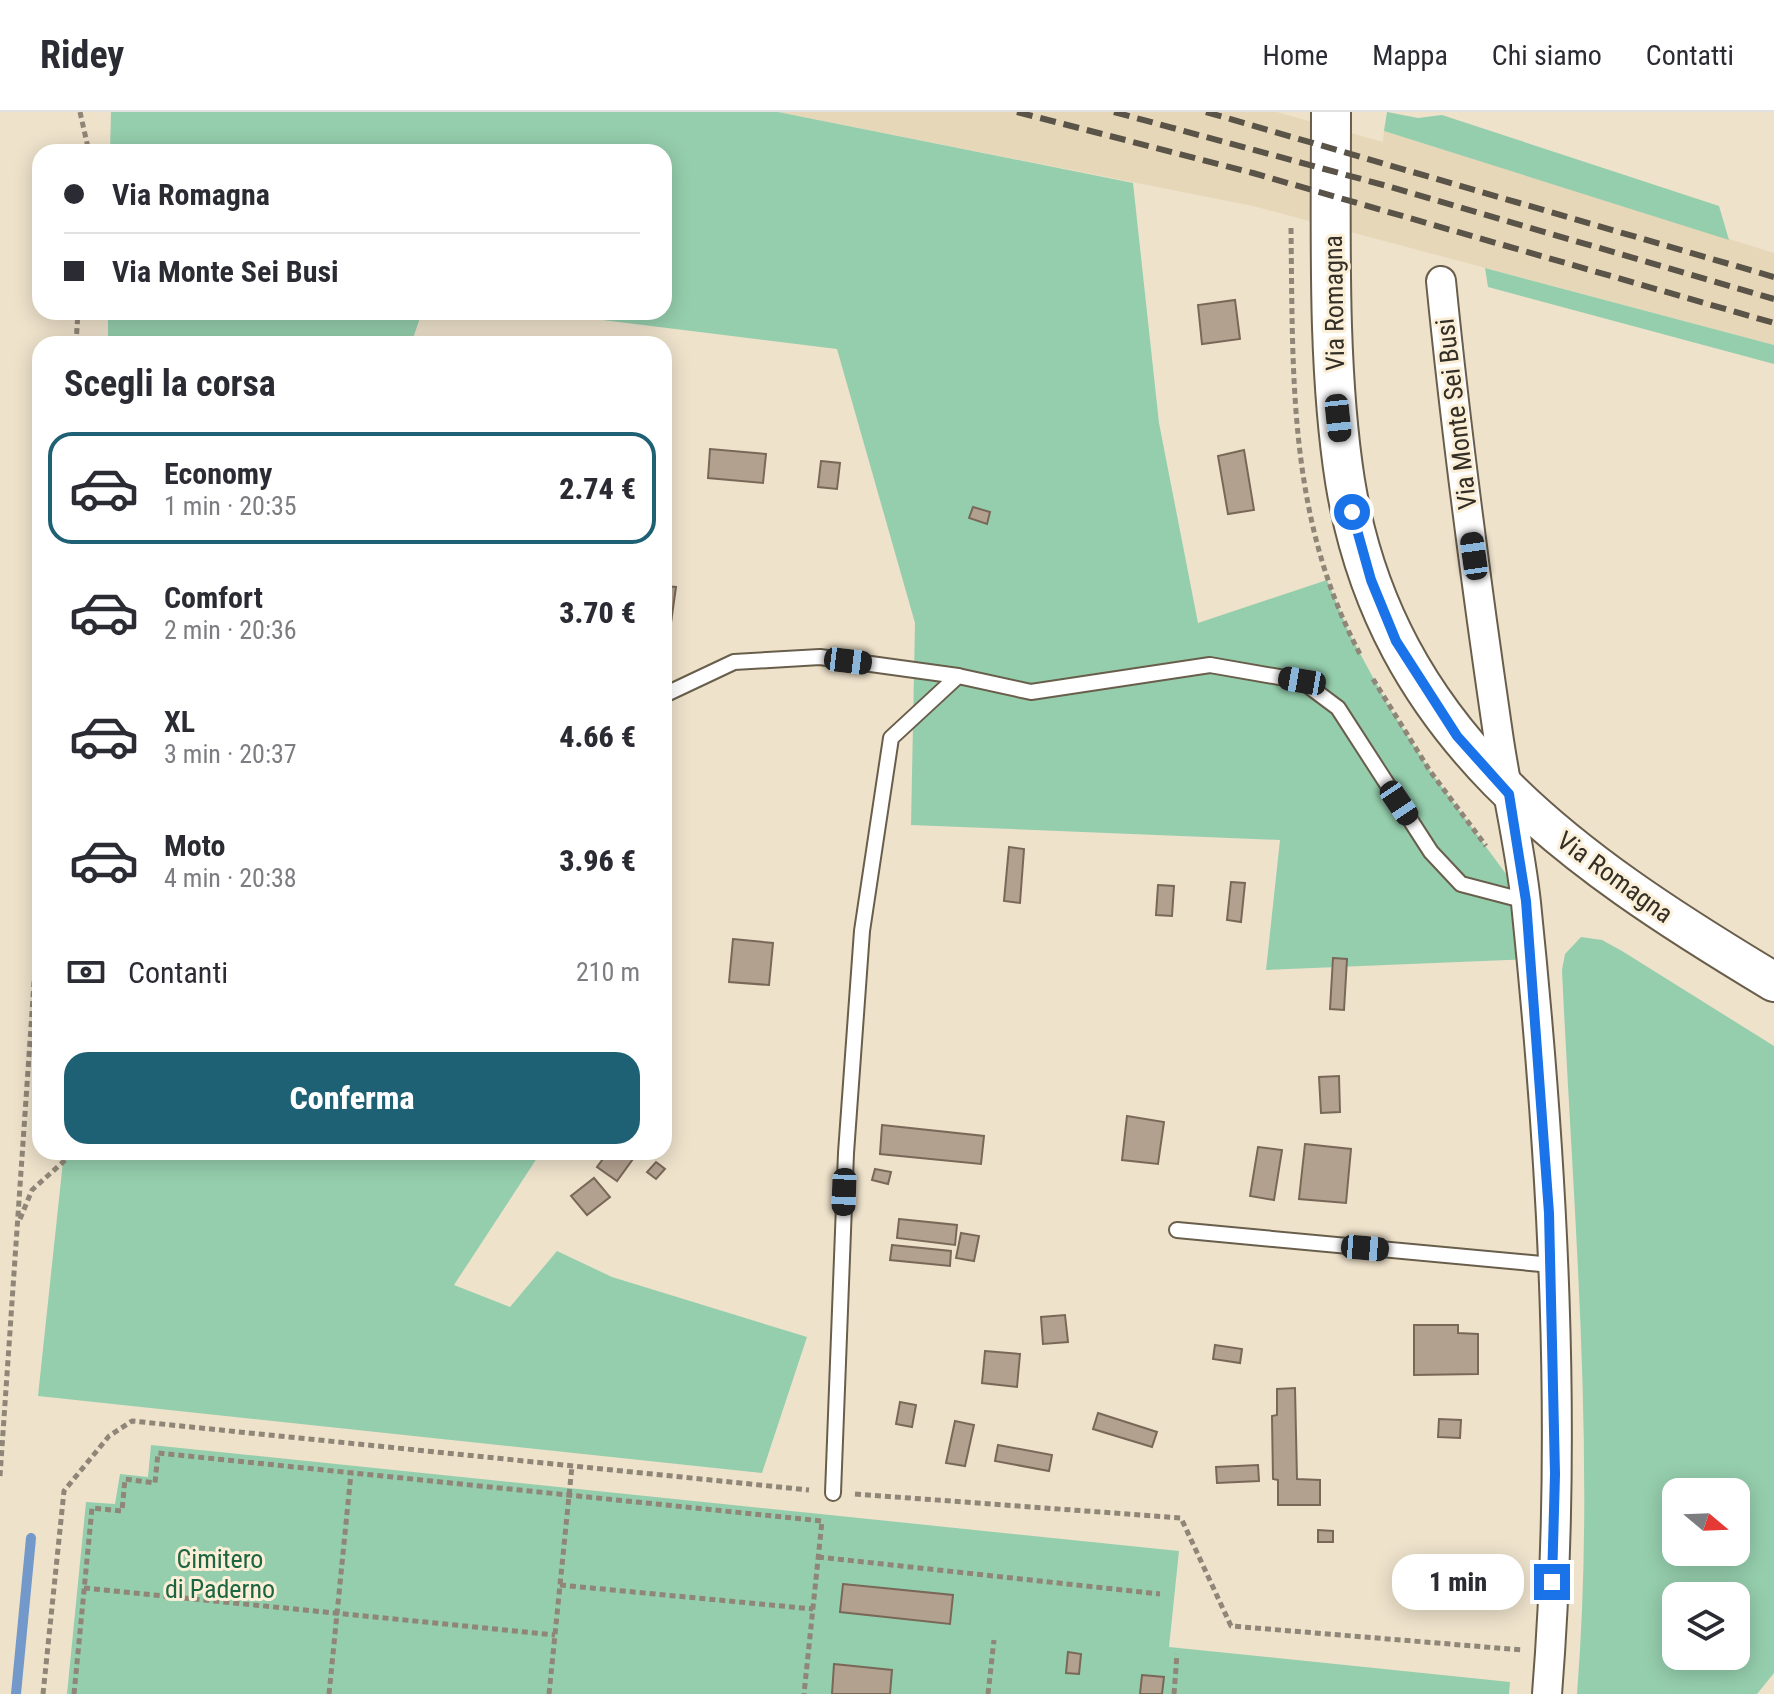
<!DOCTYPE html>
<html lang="it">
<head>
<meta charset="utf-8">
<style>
  :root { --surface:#fff; --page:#f7f7f7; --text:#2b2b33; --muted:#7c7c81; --line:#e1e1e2; --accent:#1e6074 }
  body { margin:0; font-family:"Roboto Condensed",sans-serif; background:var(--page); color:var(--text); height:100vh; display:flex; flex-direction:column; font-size:30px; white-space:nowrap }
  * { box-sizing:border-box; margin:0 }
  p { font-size:26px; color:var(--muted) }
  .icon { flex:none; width:44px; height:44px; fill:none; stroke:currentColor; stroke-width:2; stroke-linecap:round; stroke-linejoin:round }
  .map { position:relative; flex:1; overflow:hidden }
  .panel { position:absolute; left:32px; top:224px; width:640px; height:824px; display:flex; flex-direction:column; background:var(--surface); border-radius:24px; box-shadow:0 4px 20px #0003 }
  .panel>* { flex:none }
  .guide { position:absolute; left:32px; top:32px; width:640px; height:176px; border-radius:24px; box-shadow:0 4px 20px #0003; display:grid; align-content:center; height:176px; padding:0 32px; background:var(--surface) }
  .needle { width:52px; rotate:109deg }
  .fabs { position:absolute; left:1662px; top:1366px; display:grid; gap:16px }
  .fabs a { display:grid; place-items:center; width:88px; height:88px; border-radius:16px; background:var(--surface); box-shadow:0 4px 20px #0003; font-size:40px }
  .end { position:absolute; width:36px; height:36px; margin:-18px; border:10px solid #1a73e8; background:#fff; box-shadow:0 0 0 4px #fff }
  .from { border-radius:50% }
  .bubble { position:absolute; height:56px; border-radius:24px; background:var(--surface); box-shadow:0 4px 20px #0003; font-size:26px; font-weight:800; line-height:56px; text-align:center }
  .car { position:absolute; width:24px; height:48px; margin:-24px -12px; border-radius:10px; box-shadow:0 0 6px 2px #0007; background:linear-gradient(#222 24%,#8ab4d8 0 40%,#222 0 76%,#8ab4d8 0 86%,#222 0) }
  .guide b { display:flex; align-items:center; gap:28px; height:76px; font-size:30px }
  .guide b+b { border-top:2px solid var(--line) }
  .guide i { width:20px; height:20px; background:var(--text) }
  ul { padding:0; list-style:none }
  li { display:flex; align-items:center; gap:24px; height:112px; margin:0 16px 12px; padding:0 16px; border:4px solid transparent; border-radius:24px }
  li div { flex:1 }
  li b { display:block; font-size:30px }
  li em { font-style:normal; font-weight:800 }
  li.active { border-color:var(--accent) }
  li>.icon { width:72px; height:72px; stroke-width:1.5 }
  h2 { padding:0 32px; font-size:36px; line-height:96px }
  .pay { display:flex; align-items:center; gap:20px; height:88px; padding:0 32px; font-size:30px }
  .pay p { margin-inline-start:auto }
  .primary-button { display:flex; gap:16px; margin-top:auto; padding:16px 32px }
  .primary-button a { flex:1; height:92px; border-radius:24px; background:var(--accent); color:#fff; font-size:32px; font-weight:800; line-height:92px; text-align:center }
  header { display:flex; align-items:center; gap:48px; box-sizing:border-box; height:112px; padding:0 40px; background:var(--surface); border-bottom:2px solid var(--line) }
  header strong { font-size:38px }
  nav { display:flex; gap:44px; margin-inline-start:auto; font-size:28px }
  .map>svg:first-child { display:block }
  .built { fill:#e6d7b9 }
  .green { fill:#95cead; fill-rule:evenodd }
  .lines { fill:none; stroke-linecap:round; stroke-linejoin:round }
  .stream { stroke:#7399ca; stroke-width:10 }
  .building { fill:#b3a190; stroke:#796858; stroke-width:2 }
  .service-casing { stroke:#695e4b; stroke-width:18 }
  .minor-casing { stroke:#695e4b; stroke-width:32 }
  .secondary-casing { stroke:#695e4b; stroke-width:42 }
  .path { stroke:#8f8677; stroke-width:5; stroke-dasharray:6 4; stroke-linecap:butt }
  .service { stroke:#fff; stroke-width:14 }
  .minor { stroke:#fff; stroke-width:28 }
  .secondary { stroke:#fff; stroke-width:38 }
  .rail { stroke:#5a5348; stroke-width:6; stroke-dasharray:16 8; stroke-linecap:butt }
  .route { stroke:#1a73e8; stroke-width:10 }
  .labels { text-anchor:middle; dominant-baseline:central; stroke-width:6; stroke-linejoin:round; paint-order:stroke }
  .street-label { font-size:26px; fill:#332e26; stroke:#fbefd8 }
  .park-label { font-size:26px; fill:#1b6542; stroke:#fbefd8 }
</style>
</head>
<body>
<header>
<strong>Ridey</strong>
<nav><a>Home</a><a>Mappa</a><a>Chi siamo</a><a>Contatti</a></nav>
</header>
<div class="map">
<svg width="1774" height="1582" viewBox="0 0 1774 1582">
  <rect width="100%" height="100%" fill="#eee2cb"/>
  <path class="built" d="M778 0H1277L1383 30 1384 19 1774 141V233L1253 94Z"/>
  <g class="green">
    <path d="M111 0H778L1133 71 1159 311 1198 511 1327 468 1350 523 1389 595 1430 659 1526 789 1530 847 1266 858 1280 728 911 713 915 511 837 237 538 200H664V40H110Z"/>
    <path d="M1387 0 1418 6 1442 3 1719 94 1729 128 1384 19Z"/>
    <path d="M1485 156 1774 233V252L1488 175Z"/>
    <path d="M108 200H422L411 232H108Z"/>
    <path d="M1581 825 1602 828 1622 839 1774 934V1561L1757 1582H1577C1596 1342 1573 1098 1562 858L1565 842ZM1676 1380H1736V1440H1676ZM1676 1484H1736V1544H1676Z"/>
    <path d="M64 1040H541L454 1173 510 1195 557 1139 612 1165 807 1225 762 1361 38 1284Z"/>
    <path d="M151 1333 1179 1439 1169 1535 1510 1570 1509 1582H67L86 1390 115 1392 120 1362 148 1365Z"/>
  </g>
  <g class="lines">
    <path class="stream" d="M16 1582 31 1426"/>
  </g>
  <g class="building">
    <path d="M1235 188 1240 227 1202 232 1198 193Z"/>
    <path d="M710 337 766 342 763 371 708 366Z"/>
    <path d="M1244 338 1254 398 1228 402 1218 344Z"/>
    <path d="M821 349 840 351 837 377 818 375Z"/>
    <path d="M973 395 990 400 987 412 969 406Z"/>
    <path d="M664 474 676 475 669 525 664 524Z"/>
    <path d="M1009 735 1024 737 1020 791 1004 789Z"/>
    <path d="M1231 770 1245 771 1241 810 1227 808Z"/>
    <path d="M1158 773 1174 774 1172 804 1156 803Z"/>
    <path d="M733 827 773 831 769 873 729 870Z"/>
    <path d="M1333 846 1347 847 1344 898 1330 897Z"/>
    <path d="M1339 964 1340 1000 1321 1001 1319 965Z"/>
    <path d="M1127 1004 1164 1010 1158 1052 1122 1048Z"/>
    <path d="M882 1013 984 1024 981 1052 880 1042Z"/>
    <path d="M1305 1032 1351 1037 1346 1091 1299 1087Z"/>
    <path d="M1258 1035 1282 1038 1274 1088 1250 1084Z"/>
    <path d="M608 1040H638L617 1069 597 1055Z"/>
    <path d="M656 1050 665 1057 656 1067 647 1060Z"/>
    <path d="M875 1057 891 1060 888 1072 872 1068Z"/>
    <path d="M594 1066 610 1085 587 1103 571 1084Z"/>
    <path d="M899 1107 957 1113 955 1133 897 1126Z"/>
    <path d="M961 1121 979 1124 974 1149 956 1146Z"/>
    <path d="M892 1133 951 1139 950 1154 890 1148Z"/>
    <path d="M1065 1203 1068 1230 1043 1232 1041 1205Z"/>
    <path d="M1414 1213H1458V1221L1478 1222V1262L1414 1263Z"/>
    <path d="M1215 1233 1242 1237 1240 1251 1213 1247Z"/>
    <path d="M985 1239 1020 1242 1017 1275 982 1271Z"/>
    <path d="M1295 1276 1297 1367 1320 1368V1393H1278V1368L1273 1367 1272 1304 1277 1303V1277Z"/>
    <path d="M900 1290 916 1293 912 1315 896 1312Z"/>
    <path d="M1098 1301 1157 1320 1152 1335 1093 1317Z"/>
    <path d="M1439 1307 1461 1308 1460 1326 1438 1325Z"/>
    <path d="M955 1309 974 1313 965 1354 946 1351Z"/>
    <path d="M998 1333 1052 1343 1049 1359 995 1349Z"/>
    <path d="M1258 1353 1259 1369 1217 1371 1216 1355Z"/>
    <path d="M1318 1418 1333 1419V1430H1318Z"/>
    <path d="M843 1472 953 1483 950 1512 840 1500Z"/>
    <path d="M1068 1540 1081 1542 1079 1562 1066 1561Z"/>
    <path d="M834 1552 892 1558 890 1582H832Z"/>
    <path d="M1142 1563 1164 1565 1162 1582H1140Z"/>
  </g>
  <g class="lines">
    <g class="service-casing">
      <g id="service">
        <path d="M664 583 734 550 820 545 958 564 1031 580 1210 553 1302 569 1338 596 1431 740 1461 772 1526 789"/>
        <path d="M1177 1118 1552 1153"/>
        <path d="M833 1381 846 1041 862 819 891 626 958 564"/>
      </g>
    </g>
    <g class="minor-casing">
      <path id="minor" d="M1441 169C1456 320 1476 471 1498 622 1506 678 1520 734 1526 791 1553 1052 1568 1320 1547 1582"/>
    </g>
    <g class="secondary-casing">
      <path id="secondary" d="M1331 0C1331 118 1327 254 1345 369 1386 622 1571 748 1774 870"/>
    </g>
    <g class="path">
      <path d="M80 0 89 40"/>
      <path d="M1291 116C1293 266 1288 407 1361 544"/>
      <path d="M76 232 78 200"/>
      <path d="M1373 567 1430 659 1486 734"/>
      <path d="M20 1107 32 1078 74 1040"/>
      <path d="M0 1364 40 784"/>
      <path d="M855 1382 1181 1406 1231 1514 1522 1538"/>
      <path d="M818 1445 1160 1482"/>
      <path d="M560 1473 813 1497"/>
      <path d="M84 1476 555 1523"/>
      <path d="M43 1582 64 1379 109 1324 132 1309 809 1378"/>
      <path d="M74 1582 92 1396 122 1399 125 1367 155 1371 158 1341 822 1409 804 1582"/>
      <path d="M329 1582 351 1361"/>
      <path d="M549 1582 572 1354"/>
      <path d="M988 1582 994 1528"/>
      <path d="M1174 1582 1177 1542"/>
    </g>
    <use href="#service" class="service"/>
    <use href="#minor" class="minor"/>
    <use href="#secondary" class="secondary"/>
    <g class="rail">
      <path d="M1017 0 1253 61 1774 211"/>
      <path d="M1114 0 1387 74 1774 187"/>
      <path d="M1206 0 1774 165"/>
    </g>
  </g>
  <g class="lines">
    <path class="route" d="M1352 400 1371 468 1396 529 1457 624 1509 682 1526 789 1549 1101 1555 1362 1552 1470"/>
  </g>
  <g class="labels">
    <g class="street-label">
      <text transform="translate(1334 191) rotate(-91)">Via Romagna</text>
      <text transform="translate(1456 302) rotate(-97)">Via Monte Sei Busi</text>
      <text transform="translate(1615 765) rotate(36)">Via Romagna</text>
    </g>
    <g class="park-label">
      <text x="220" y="1447">Cimitero<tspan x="220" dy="30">di Paderno</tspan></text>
    </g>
  </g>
</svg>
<div class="fabs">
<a><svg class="needle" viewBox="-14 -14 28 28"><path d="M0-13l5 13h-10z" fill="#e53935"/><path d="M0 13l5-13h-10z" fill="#7c7c81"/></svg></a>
<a><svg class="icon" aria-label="layers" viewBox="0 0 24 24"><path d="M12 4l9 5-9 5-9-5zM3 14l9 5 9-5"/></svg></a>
</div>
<i class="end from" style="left:1352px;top:400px"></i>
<i class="end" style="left:1552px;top:1470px"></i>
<div class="bubble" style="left:1392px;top:1442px;width:132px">1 min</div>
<i class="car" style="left:1338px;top:306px;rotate:174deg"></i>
<i class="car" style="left:1474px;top:444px;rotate:352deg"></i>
<i class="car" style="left:848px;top:549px;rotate:97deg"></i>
<i class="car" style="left:1302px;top:569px;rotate:280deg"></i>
<i class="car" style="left:1399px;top:691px;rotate:146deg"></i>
<i class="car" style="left:844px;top:1080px;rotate:182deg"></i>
<i class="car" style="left:1365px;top:1136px;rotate:95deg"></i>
<div class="guide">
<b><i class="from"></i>Via Romagna</b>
<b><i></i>Via Monte Sei Busi</b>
</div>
<section class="panel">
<h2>Scegli la corsa</h2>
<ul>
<li class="active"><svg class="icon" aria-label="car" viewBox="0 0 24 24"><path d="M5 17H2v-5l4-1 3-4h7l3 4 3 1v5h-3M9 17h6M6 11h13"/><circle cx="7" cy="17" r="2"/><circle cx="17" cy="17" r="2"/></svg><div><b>Economy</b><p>1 min · 20:35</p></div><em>2.74 €</em></li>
<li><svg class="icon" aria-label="car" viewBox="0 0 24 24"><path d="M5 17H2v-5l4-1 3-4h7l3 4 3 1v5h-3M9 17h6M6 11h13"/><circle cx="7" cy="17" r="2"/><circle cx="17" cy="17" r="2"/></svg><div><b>Comfort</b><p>2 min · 20:36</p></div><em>3.70 €</em></li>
<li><svg class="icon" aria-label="car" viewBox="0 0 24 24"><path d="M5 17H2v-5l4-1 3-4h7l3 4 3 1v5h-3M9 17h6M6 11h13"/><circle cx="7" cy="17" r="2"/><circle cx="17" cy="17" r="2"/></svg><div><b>XL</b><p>3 min · 20:37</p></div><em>4.66 €</em></li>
<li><svg class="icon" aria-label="car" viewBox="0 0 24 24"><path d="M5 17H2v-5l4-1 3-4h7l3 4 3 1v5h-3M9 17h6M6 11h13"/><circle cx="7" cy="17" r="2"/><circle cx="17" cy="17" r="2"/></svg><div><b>Moto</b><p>4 min · 20:38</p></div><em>3.96 €</em></li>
</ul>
<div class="pay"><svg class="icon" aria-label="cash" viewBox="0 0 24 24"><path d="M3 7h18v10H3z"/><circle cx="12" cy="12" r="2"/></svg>Contanti<p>210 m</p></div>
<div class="primary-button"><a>Conferma</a></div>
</section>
</div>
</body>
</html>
